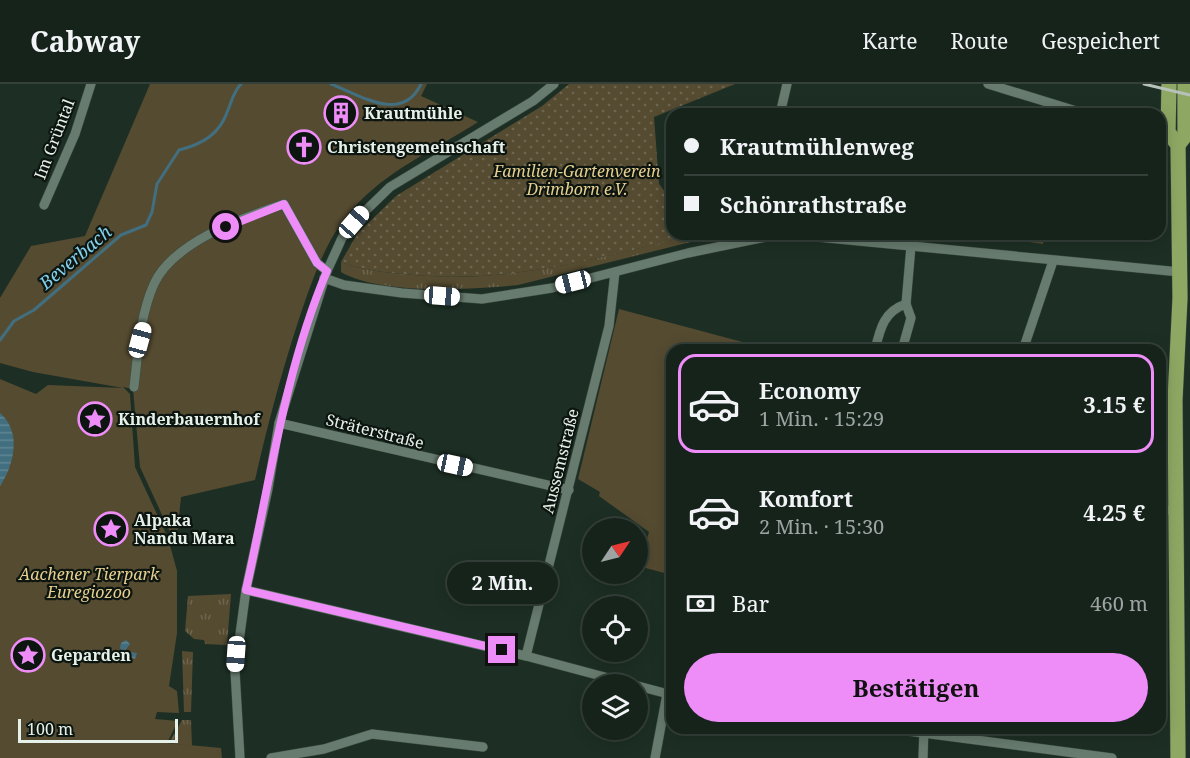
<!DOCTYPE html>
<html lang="de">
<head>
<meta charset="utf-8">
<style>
  :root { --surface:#16231b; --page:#232f28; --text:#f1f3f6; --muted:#9ea4a3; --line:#35403a; --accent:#ee8cf8 }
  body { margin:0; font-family:"Noto Serif",serif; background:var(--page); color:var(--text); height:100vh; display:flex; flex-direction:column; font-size:22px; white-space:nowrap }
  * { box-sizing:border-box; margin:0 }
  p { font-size:20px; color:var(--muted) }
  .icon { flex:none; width:33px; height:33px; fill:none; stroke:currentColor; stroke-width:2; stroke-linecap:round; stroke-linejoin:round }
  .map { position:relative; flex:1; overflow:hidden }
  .sheet { position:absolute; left:666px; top:260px; width:500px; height:390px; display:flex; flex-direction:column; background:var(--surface); border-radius:18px; box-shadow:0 3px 15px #0003,0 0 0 2px var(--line) }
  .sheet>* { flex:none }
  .banner { position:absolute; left:666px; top:24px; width:500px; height:132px; border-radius:18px; box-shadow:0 3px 15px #0003,0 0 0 2px var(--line); display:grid; align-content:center; height:132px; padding:0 18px; background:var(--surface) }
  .needle { width:39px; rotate:55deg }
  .tools { position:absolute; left:582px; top:434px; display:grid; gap:12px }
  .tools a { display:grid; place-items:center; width:66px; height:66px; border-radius:50%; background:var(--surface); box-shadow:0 3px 15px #0003,0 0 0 2px var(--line); font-size:30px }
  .scale { position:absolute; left:18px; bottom:15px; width:160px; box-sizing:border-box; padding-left:6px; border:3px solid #e6f1e9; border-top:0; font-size:16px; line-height:21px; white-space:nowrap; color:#e6f1e9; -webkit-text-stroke:4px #0d1510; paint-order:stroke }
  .end { position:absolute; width:27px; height:27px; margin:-14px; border:8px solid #ee8cf8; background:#111; box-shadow:0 0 0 3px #111 }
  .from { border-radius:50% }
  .bubble { position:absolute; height:42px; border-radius:21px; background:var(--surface); box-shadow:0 3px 15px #0003,0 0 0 2px var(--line); font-size:20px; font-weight:700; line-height:42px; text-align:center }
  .car { position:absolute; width:18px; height:36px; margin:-18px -9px; border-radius:8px; box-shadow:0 0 4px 2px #0007; background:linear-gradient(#fff 24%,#345 0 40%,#fff 0 76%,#345 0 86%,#fff 0) }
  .banner b { display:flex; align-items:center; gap:21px; height:57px; font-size:22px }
  .banner b+b { border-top:2px solid var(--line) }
  .banner i { width:15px; height:15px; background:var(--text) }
  ul { padding:10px 0 0; list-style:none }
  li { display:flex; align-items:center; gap:18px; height:99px; margin:0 12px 9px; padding:0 6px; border:3px solid transparent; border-radius:18px }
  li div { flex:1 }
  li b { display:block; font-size:22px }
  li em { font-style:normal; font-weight:700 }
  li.selected { border-color:var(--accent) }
  li>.icon { width:54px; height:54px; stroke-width:1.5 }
  .pay { display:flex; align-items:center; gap:15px; height:66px; padding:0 18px; font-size:22px }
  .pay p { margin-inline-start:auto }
  .action { display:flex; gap:12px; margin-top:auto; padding:12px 18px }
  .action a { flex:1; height:69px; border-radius:36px; background:var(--accent); color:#111; font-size:24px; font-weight:700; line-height:69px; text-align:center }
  header { display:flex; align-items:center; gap:36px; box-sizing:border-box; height:84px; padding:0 30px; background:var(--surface); border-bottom:2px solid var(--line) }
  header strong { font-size:28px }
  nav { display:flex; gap:33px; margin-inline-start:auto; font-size:21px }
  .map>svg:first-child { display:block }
  .grass { fill:url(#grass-tufts) }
  .park { fill:#554b31 }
  .garden { fill:url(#garden-dots) }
  .water { fill:url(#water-rules) }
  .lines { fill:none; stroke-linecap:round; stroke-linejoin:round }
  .stream { stroke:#426f80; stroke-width:3 }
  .minor-casing { stroke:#3c4b42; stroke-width:10 }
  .primary-casing { stroke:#3c4b42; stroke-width:16 }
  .minor { stroke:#677b6e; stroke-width:9 }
  .primary { stroke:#8ea863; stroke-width:15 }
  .rail { stroke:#b5c1b9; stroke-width:3 }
  .route { stroke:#ee8cf8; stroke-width:8 }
  .labels { text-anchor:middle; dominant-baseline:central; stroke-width:4.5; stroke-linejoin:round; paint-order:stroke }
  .poi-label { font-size:16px; font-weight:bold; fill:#e6f1e9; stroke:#0d1510; text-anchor:start }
  .street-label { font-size:16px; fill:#e6f1e9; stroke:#0d1510 }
  .park-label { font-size:16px; font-style:italic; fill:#e7cf8f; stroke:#0d1510 }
  .water-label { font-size:18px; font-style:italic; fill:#82d0ec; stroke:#0d1510 }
</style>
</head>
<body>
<header>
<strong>Cabway</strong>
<nav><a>Karte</a><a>Route</a><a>Gespeichert</a></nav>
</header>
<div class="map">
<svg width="1190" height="674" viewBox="0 0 1190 674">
  <defs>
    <pattern id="grass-tufts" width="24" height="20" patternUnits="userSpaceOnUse" patternTransform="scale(1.5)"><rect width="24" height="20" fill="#554b31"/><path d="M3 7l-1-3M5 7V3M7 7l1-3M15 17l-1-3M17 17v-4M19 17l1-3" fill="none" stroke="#6d654f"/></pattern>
    <pattern id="garden-dots" width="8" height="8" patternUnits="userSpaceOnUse" patternTransform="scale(1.5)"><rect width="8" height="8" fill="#554b31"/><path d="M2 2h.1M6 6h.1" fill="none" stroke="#6d654f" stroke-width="1.8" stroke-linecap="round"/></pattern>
    <pattern id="water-rules" width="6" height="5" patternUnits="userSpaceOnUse" patternTransform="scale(1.5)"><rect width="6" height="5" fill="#426f80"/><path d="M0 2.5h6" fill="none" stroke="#5d8492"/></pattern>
  </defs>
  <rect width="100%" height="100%" fill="#1d2f24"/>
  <g class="grass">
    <path d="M680 150H723L518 201C474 206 380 211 341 188V178C361 186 382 188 404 190 499 201 588 177 680 154Z"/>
    <path d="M231 510 227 561 205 560 204 556 194 555 185 547 188 512Z"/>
    <path d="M182 567 193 568 191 628H184Z"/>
    <path d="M182 636H191L192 662 169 659Z"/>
  </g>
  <g class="park">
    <path d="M150 0H427L421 12 478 38C439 63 393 84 360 117 327 149 313 194 298 238 281 290 267 343 255 396L181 413 176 461 140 383 133 305 123 303 130 310 135 383 168 454 177 487V549L169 602 177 607 179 629 157 628 155 635 178 637 167 659 221 664 222 674H0V295L36 310 48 301 123 304 33 288 0 279V214L31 162 85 152Z"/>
    <path d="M955 150H1006L1005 157Z"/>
    <path d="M1008 150H1044L1043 160 1007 155Z"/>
    <path d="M619 225 769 265 672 266V491L638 482 649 448 599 412 600 408 578 395Z"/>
  </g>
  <path class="garden" d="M569 0H735L654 33 659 100 672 117V150H680L681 154C589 177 499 201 404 190 382 188 361 186 341 178L357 150 396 112 542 22Z"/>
  <g class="water">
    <path d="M0 329C22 348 14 381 0 402Z"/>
    <path d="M126 556 130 560 125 567 137 569 135 575 124 570 120 564 121 559Z"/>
  </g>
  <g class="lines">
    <g class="stream">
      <path d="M331 0C360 11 402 40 421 0"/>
      <path d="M0 256 14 237 34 226 121 151 146 141 152 128 157 100 179 66C203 60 220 50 228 26 232 16 234 7 241 0"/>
    </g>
    <g class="minor-casing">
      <g id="minor">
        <path d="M988 0 1086 30"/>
        <path d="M780 30 787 0"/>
        <path d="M44 121 75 50 91 0"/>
        <path d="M786 150 1180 188"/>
        <path d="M324 194 344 201 402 209 482 215 552 204 688 169 781 150"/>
        <path d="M875 266C880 245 884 227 906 220"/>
        <path d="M902 266 911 234 906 220 911 162"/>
        <path d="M1023 266 1053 177"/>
        <path d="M134 303C138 269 140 231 154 200 173 158 244 133 284 120L317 179 327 187"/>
        <path d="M279 339 569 406"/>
        <path d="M1160 426H1176"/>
        <path d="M246 506 526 572 631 600"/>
        <path d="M526 572 609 242 615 188"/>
        <path d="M638 602 672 611"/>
        <path d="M885 644 1112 674"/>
        <path d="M240 674 235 587 246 506 268 405 279 339 327 187 342 154 354 138 390 103 533 17 554 0"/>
        <path d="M271 674 324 665 372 650 483 663"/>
        <path d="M655 674 667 610"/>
        <path d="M923 674 924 644"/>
      </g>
    </g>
    <g class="primary-casing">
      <g id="primary">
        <path d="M1169 0 1168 48 1178 61"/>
        <path d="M1178 61 1180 214 1175 316 1178 674"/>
        <path d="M1178 61 1185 52V0"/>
      </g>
    </g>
    <use href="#minor" class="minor"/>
    <use href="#primary" class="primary"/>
    <path class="rail" d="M1144 0 1190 11"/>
  </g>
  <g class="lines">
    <path class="route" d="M226 143 284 120 317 179 327 187C284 288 270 399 246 506L502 566"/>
  </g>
  <defs>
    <g id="building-ring" transform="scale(1.725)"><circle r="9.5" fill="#0d1510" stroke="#ee8cf8" stroke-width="1.5"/><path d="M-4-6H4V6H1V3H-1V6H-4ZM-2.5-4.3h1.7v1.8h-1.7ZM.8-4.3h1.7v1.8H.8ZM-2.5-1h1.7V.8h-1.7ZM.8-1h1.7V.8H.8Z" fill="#ee8cf8"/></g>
    <g id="church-ring" transform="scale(1.725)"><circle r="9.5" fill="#0d1510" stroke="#ee8cf8" stroke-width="1.5"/><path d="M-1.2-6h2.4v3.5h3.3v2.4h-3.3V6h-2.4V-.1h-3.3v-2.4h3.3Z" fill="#ee8cf8"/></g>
    <g id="sight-ring" transform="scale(1.725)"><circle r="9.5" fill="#0d1510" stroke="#ee8cf8" stroke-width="1.5"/><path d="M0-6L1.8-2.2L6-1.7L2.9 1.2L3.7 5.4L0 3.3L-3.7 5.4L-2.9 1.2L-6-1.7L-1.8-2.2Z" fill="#ee8cf8"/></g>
  </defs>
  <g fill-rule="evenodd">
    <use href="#building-ring" x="341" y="29"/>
    <use href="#church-ring" x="304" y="63"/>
    <use href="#sight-ring" x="95" y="335"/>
    <use href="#sight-ring" x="111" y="445"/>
    <use href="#sight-ring" x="28" y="571"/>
  </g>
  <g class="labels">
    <g class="poi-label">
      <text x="364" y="29">Krautmühle</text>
      <text x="327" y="63">Christengemeinschaft</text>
      <text x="118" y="335">Kinderbauernhof</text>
      <text x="134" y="436">Alpaka<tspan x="134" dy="18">Nandu Mara</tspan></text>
      <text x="51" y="571">Geparden</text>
    </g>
    <g class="street-label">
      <text transform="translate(54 55) rotate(-69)">Im Grüntal</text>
      <text transform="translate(375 347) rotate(14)">Sträterstraße</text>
      <text transform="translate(560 377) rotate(-76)">Aussemstraße</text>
    </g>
    <g class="park-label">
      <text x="577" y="87">Familien-Gartenverein<tspan x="577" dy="18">Drimborn e.V.</tspan></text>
      <text x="89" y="490">Aachener Tierpark<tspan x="89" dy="18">Euregiozoo</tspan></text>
    </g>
    <g class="water-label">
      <text transform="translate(75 173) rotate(-40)">Beverbach</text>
    </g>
  </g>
</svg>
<div class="tools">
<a><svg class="needle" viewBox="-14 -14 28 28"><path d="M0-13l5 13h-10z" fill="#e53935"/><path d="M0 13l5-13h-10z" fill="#9ea4a3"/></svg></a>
<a><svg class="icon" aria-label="locate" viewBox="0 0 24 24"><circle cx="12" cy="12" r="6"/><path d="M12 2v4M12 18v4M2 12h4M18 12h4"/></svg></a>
<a><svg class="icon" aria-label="layers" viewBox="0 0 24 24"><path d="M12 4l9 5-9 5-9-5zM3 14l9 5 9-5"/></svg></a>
</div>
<div class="scale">100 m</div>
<i class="end from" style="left:226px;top:143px"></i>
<i class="end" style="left:502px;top:566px"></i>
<div class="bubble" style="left:447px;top:478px;width:111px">2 Min.</div>
<i class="car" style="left:354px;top:138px;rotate:41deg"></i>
<i class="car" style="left:573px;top:198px;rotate:256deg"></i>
<i class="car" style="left:442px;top:212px;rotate:94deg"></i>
<i class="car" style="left:140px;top:256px;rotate:15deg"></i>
<i class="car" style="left:455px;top:381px;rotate:102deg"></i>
<i class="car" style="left:236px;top:570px;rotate:184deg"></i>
<div class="banner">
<b><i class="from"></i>Krautmühlenweg</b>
<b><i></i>Schönrathstraße</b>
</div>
<section class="sheet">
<ul>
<li class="selected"><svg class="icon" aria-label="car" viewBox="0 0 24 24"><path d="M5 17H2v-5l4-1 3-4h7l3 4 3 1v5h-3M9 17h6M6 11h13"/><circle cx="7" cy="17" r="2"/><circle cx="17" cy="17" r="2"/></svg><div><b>Economy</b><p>1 Min. · 15:29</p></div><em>3.15 €</em></li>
<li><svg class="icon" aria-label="car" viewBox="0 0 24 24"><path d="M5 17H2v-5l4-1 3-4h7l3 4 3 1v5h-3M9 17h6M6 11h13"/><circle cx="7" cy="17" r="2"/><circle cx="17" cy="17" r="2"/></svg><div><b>Komfort</b><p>2 Min. · 15:30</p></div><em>4.25 €</em></li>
</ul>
<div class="pay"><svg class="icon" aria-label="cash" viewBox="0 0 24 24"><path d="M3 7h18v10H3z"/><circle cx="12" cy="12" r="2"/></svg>Bar<p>460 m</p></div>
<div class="action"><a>Bestätigen</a></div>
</section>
</div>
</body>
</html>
